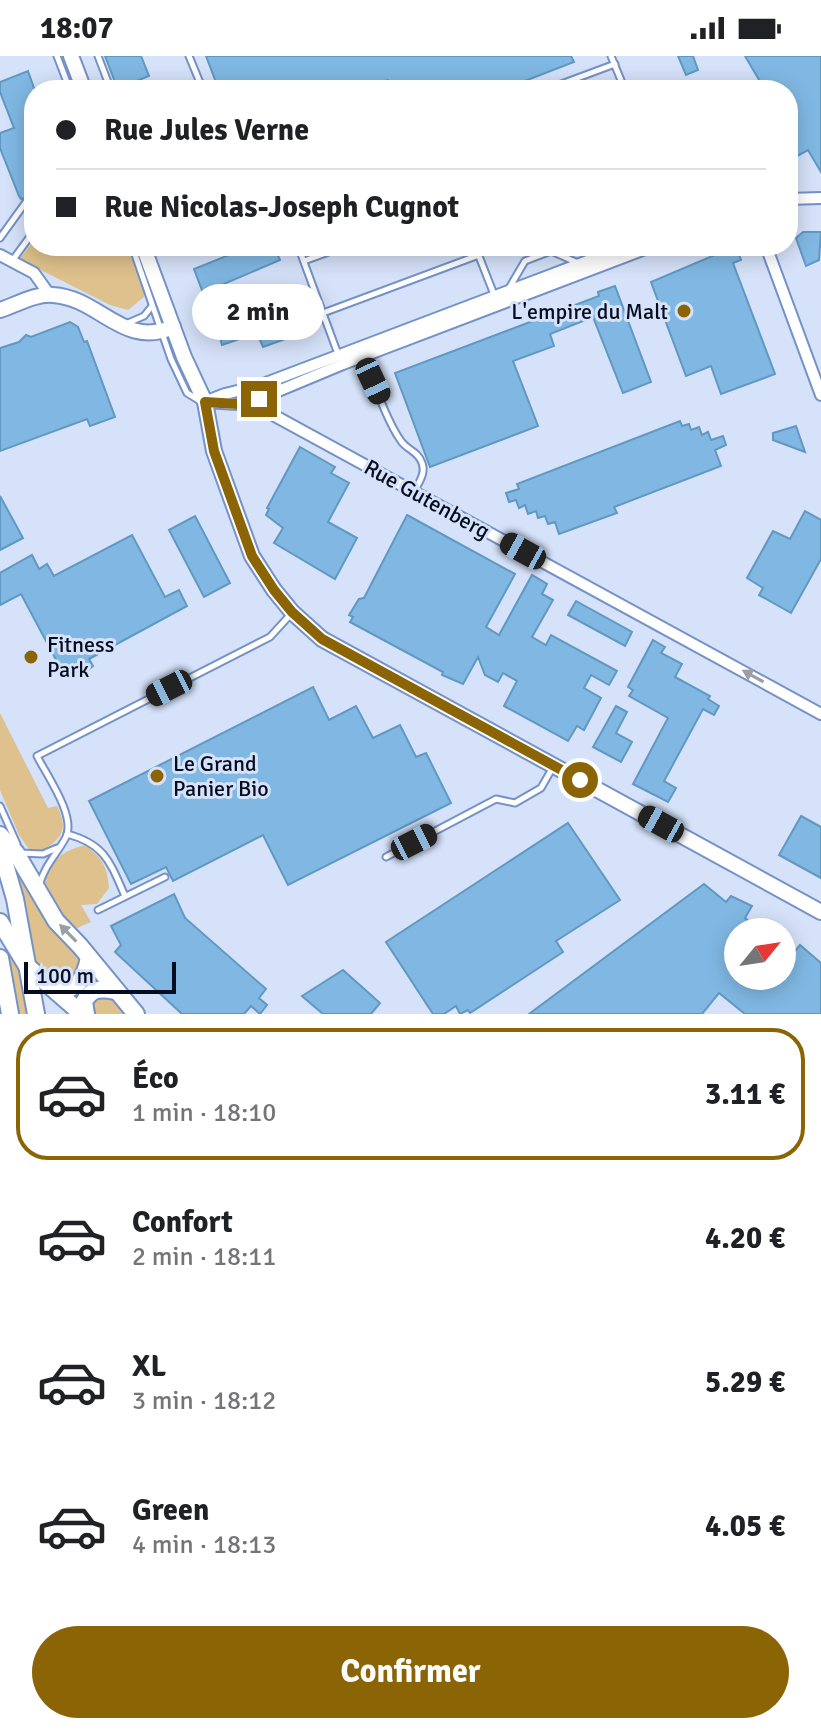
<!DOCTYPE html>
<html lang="fr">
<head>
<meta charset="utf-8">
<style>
  :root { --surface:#fff; --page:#f2f2f2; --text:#202124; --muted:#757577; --line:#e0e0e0; --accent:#8b6505 }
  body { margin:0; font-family:Signika,sans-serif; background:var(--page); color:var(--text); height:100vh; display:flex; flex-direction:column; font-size:30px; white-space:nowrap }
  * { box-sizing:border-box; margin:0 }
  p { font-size:26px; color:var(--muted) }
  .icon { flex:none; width:44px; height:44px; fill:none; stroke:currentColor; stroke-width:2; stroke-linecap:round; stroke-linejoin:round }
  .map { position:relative; height:958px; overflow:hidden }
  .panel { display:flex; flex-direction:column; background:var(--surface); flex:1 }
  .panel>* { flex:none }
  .guide { position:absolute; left:24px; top:24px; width:774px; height:176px; border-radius:32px; box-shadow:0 4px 20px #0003; display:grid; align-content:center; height:176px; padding:0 32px; background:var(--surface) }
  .needle { width:52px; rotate:60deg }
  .controls { position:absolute; left:724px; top:862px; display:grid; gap:16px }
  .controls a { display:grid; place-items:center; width:72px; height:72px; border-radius:50%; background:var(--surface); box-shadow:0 4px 20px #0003; font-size:40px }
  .scale { position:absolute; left:24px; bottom:20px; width:152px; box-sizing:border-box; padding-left:8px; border:4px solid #040c1f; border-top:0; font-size:22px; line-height:28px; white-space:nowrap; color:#040c1f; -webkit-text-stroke:6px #d5e2f9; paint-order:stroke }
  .end { position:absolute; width:36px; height:36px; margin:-18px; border:10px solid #8b6505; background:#fff; box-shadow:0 0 0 4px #fff }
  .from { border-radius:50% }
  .bubble { position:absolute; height:56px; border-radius:28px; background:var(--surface); box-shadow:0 4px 20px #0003; font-size:26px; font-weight:700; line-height:56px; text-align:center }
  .car { position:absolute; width:24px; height:48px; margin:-24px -12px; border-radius:10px; box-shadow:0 0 6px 2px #0007; background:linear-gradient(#222 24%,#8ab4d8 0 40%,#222 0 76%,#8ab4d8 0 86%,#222 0) }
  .guide b { display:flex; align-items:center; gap:28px; height:76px; font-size:30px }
  .guide b+b { border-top:2px solid var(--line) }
  .guide i { width:20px; height:20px; background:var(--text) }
  ul { padding:14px 0 0; list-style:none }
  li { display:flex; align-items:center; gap:24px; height:132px; margin:0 16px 12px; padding:0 16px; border:4px solid transparent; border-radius:32px }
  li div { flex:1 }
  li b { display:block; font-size:30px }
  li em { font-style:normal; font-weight:700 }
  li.selected { border-color:var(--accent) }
  li>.icon { width:72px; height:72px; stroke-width:1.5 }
  .cta { display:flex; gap:16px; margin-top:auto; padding:16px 32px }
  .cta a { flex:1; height:92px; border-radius:48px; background:var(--accent); color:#fff; font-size:32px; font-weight:700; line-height:92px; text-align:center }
  .status { display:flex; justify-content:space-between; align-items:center; height:56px; padding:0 40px; background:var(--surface); direction:ltr }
  .status svg { height:22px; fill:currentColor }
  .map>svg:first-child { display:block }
  .green { fill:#dec18c }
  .building { fill:#80b8e3; stroke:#6098c1; stroke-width:2 }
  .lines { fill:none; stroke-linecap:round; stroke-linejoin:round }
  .lane-casing { stroke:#7592c7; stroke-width:9 }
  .street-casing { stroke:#7592c7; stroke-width:14 }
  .secondary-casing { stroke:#7592c7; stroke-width:18 }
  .primary-casing { stroke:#7592c7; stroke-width:20 }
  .lane { stroke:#fff; stroke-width:5 }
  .street { stroke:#fff; stroke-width:10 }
  .secondary { stroke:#fff; stroke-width:14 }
  .primary { stroke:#fff; stroke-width:16 }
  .oneway { fill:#9b9ea5 }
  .route { stroke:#8b6505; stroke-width:10 }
  .poi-dot { fill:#8b6505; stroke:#d5e2f9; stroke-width:3 }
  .labels { text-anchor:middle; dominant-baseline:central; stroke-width:6; stroke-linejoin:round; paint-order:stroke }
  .poi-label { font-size:22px; fill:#040c1f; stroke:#d5e2f9; text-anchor:start }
  .street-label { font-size:22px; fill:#040c1f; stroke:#d5e2f9 }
</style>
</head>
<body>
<div class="status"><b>18:07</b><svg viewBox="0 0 49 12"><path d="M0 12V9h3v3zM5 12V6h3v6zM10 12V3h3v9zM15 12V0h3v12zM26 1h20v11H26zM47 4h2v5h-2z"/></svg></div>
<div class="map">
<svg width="821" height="958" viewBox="0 0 821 958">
  <rect width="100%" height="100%" fill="#d5e2f9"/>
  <g class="green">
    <path d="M34 185V190H127L145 240 128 254 110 249 19 203Z"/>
    <path d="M0 657 48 752 57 750C69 774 62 782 41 796L29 793 19 779 0 734Z"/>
    <path d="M85 789C102 801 108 812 109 832L97 848 81 849 91 866 75 873 64 862 45 826C51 803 63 795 85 789Z"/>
    <path d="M11 798 77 899 80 908 72 926 56 927 36 911Z"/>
    <path d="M6 897 23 914 30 958H16Z"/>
    <path d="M98 938 112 941 128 958H91L93 942Z"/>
  </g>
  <g class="building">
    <path d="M105 0H141L149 20 129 28 130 32 118 34Z"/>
    <path d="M206 0H571L574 6 501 34H392L388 24 361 34H219Z"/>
    <path d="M678 0H693L698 14 686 19Z"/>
    <path d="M745 0H821V116L808 94 788 105V34H765Z"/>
    <path d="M28 15 34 32V148L29 141 21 143 19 140 0 92V77L14 72 0 36V26Z"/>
    <path d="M803 176H821L819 204 806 210 796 182Z"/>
    <path d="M236 190H274L280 204 203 237 194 213 234 197 232 192Z"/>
    <path d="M736 190 741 204 733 207 775 318 721 338 711 310 686 320 651 226Z"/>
    <path d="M615 230 651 326 623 337 593 261 550 278 554 290 513 305 538 370 430 411 395 317 599 240 598 236Z"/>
    <path d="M267 243 277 269 285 266 291 281 263 291 257 277 222 289 217 270 250 257 248 251Z"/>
    <path d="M70 266 78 271 84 286 87 285 115 361 90 370 87 363 0 395V292L19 286 26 279 31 281Z"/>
    <path d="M680 365 682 370 689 368 691 374 699 371 702 379 708 376 711 384 723 380 726 389 715 394 721 410 614 451 617 457 559 478 555 466 548 468 545 460 538 462 536 455 528 458 525 449 519 452 516 444 509 446 506 437 519 433 517 428Z"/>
    <path d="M796 370 805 396 773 384V377Z"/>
    <path d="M300 391 335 411 331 417 349 427 328 466 357 482 335 523 274 487 283 472 266 459 269 453 267 452Z"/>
    <path d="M0 440 23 482 0 494Z"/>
    <path d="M805 455 821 464V503L791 557 759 539 763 532 747 522 773 475 790 483Z"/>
    <path d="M407 459 515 518 486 571 499 579 532 519 547 528 542 538 553 544 532 581 546 589 551 579 617 615 609 629 591 619 584 632 601 642 584 674 577 670 568 685 504 650 517 625 503 617 498 626 485 619 478 601 463 628 442 619 443 616 350 566 353 561 349 559 359 543 364 542Z"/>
    <path d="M195 460 230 527 204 541 169 474Z"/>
    <path d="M132 479 165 541 179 534 187 550 89 603 93 610 83 618 76 619 72 612 63 617 21 538 0 549V517L32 499 39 513 47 508 54 520Z"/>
    <path d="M576 545 632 576 625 590 568 559Z"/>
    <path d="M653 584 665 591 661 597 682 608 675 621 710 640 708 643 719 650 714 659 703 653 664 725 676 732 668 746 633 728 668 662 629 640 633 634 628 631Z"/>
    <path d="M313 631 329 664 356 650 373 682 400 669 416 701 426 697 451 747 288 829 263 779 173 825 166 811 131 828 89 745Z"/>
    <path d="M616 650 627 656 616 677 632 686 621 706 593 691Z"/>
    <path d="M801 760 821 771V822L779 799Z"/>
    <path d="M568 767 620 844 556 885 563 896 470 957 468 954 460 958 456 950 444 958H433L386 886Z"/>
    <path d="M704 828 726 846 731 840 752 850 745 862 762 876H738V920H782V911L800 889 821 907V958H745L719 937 702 958H529Z"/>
    <path d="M174 838 185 862 266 933 259 942 267 949 260 958 251 950 244 958H182L115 896 121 889 111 870Z"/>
    <path d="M343 914 380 947 371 958H323L302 940Z"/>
  </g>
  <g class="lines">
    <g class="lane-casing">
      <g id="lane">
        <path d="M57 0 70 34"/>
        <path d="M98 0 111 34"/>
        <path d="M189 0 203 34"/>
        <path d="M611 0 625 34"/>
        <path d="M545 34 615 8"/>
        <path d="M0 182 26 146"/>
        <path d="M132 190 171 303 187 337 200 345"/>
        <path d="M298 190 338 298"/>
        <path d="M475 190 495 241"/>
        <path d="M513 190 525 193 538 190"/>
        <path d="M12 205 34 175"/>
        <path d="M304 205 345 190"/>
        <path d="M508 234 525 205 551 195 578 207"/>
        <path d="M323 257 479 199"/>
        <path d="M128 267 144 260 152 250"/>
        <path d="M364 299C372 323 386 364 401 385 407 394 418 395 422 407 426 417 419 426 414 436"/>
        <path d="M0 750 17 788"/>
        <path d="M67 778C105 788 110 806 125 840"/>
        <path d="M20 797 43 798 57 792"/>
        <path d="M386 801 496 743 515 747 541 732 553 711"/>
        <path d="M39 830C45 808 56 800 66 781 76 760 47 720 37 700L270 581 291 558"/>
        <path d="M98 854 165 821"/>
      </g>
    </g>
    <g class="street-casing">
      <g id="street">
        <path d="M788 143 821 142"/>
        <path d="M766 190 821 339"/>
        <path d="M0 199 34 217 49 238"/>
        <path d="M258 330 265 351 275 360 821 658"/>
        <path d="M207 345 225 338 258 330 627 190"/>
        <path d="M205 346 237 348 259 343 343 308 653 190"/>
      </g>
    </g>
    <g class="secondary-casing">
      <g id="secondary">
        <path d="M71 0 84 34"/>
        <path d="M143 190 184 301 205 346 214 395 252 500 274 534 292 556 322 583 821 856"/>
        <path d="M0 254C16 249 36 237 53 239 100 242 123 293 173 271"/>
      </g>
    </g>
    <g class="primary-casing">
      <g id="primary">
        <path d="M0 779 16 797 56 865 80 890 136 958"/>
        <path d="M0 791 15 843 36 958"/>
        <path d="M0 866 27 910 82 958"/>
        <path d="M0 902 10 958"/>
        <path d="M56 935C78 935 85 921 89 902"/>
        <path d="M86 958 84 946C91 932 101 932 115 935"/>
      </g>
    </g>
    <use href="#lane" class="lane"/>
    <use href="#street" class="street"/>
    <use href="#secondary" class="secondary"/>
    <use href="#primary" class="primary"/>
  </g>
  <defs><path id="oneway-solid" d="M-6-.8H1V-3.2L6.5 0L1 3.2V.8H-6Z" transform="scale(2)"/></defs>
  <g class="oneway">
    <use href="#oneway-solid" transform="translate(753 620) rotate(-151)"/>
    <use href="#oneway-solid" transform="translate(68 877) rotate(-134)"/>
  </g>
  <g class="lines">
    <path class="route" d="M259 343 237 348 205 346 214 395 252 500 274 534 292 556 322 583 580 724"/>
  </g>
  <g class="poi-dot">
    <circle cx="684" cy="255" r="8"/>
    <circle cx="31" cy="601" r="8"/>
    <circle cx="157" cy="720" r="8"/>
  </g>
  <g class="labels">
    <g class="poi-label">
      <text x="668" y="255" text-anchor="end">L'empire du Malt</text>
      <text x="47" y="588">Fitness<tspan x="47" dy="25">Park</tspan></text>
      <text x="173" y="707">Le Grand<tspan x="173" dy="25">Panier Bio</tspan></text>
    </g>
    <g class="street-label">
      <text transform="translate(427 443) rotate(29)">Rue Gutenberg</text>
    </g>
  </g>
</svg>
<div class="controls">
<a><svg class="needle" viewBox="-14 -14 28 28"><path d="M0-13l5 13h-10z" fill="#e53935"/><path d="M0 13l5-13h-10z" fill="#757577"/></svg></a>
</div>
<div class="scale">100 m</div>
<i class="end from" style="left:580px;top:724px"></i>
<i class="end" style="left:259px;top:343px"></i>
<div class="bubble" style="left:192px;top:228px;width:132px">2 min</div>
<i class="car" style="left:373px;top:325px;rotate:155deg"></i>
<i class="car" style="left:523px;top:495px;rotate:299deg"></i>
<i class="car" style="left:169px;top:632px;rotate:243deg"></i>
<i class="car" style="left:661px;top:768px;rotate:299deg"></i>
<i class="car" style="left:414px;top:786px;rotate:63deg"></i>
<div class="guide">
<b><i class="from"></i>Rue Jules Verne</b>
<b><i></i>Rue Nicolas-Joseph Cugnot</b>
</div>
</div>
<section class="panel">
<ul>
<li class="selected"><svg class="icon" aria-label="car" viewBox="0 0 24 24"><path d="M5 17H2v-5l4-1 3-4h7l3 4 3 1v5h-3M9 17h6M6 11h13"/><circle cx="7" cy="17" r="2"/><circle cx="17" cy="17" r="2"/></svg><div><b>Éco</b><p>1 min · 18:10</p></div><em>3.11 €</em></li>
<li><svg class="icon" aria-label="car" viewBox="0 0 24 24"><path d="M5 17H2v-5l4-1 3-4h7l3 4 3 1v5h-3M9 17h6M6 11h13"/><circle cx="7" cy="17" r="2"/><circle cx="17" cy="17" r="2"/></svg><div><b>Confort</b><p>2 min · 18:11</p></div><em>4.20 €</em></li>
<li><svg class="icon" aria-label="car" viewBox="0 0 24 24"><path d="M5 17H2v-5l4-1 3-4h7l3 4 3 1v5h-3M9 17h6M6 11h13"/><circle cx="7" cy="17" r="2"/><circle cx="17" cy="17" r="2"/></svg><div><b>XL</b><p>3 min · 18:12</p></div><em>5.29 €</em></li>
<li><svg class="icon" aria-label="car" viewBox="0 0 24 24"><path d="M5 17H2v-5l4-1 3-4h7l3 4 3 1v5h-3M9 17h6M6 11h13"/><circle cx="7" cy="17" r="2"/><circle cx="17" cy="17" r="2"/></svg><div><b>Green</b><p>4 min · 18:13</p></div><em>4.05 €</em></li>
</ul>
<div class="cta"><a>Confirmer</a></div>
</section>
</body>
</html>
